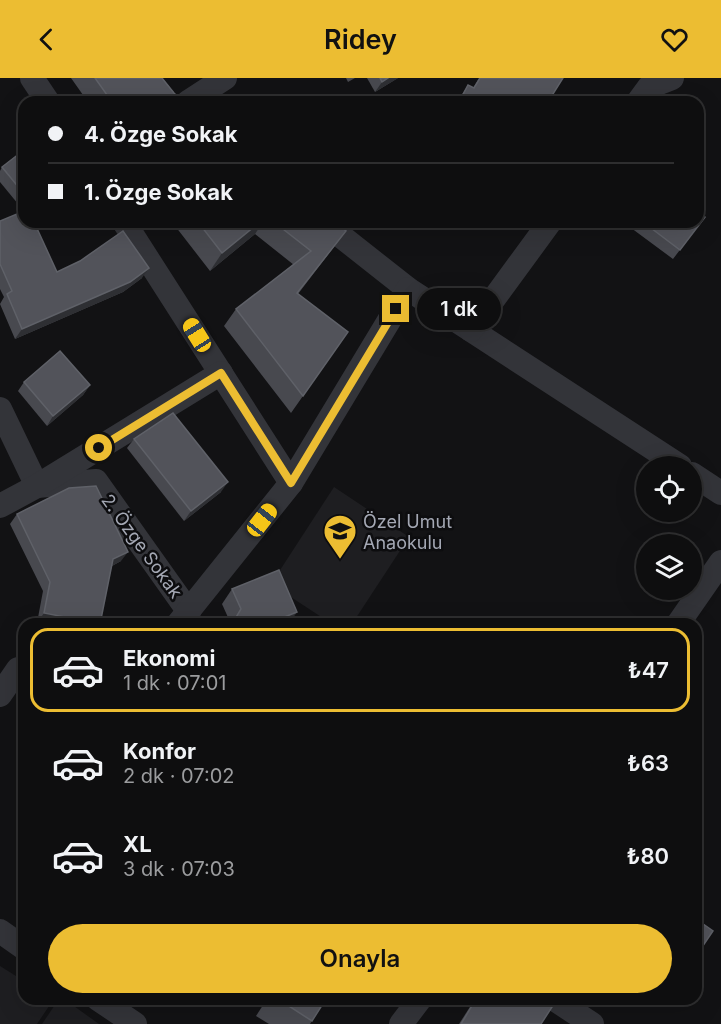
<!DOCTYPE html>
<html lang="tr">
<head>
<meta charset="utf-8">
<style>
  :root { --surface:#0e0e0f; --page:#1c1c1d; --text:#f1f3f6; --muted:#9b9c9e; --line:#2e2e2f; --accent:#ecbd32 }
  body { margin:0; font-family:Inter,sans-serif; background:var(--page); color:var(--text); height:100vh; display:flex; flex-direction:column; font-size:22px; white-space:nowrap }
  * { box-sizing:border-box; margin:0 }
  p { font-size:20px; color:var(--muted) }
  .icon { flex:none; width:33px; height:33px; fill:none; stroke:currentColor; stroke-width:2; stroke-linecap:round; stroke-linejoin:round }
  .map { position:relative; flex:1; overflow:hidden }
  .side { position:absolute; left:18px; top:540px; width:684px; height:387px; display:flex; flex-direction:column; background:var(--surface); border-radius:18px; box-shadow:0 6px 24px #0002,0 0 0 2px var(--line) }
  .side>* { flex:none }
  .top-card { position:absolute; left:18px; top:18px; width:686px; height:132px; border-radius:18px; box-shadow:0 6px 24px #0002,0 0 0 2px var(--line); display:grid; align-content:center; height:132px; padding:0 30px; background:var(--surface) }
  .buttons { position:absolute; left:636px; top:378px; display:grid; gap:12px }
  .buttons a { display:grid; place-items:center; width:66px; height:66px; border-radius:50%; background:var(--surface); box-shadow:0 6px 24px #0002,0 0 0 2px var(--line); font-size:30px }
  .end { position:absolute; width:27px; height:27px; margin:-14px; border:8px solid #ecbd32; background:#111; box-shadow:0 0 0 3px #111 }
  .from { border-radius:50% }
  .bubble { position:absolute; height:42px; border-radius:21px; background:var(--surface); box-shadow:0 6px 24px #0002,0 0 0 2px var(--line); font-size:20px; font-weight:600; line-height:42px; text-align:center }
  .car { position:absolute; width:18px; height:36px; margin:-18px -9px; border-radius:8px; box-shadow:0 0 4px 2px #0007; background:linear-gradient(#f5c518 24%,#345 0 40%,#f5c518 0 76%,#345 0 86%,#f5c518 0) }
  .top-card b { display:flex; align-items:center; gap:21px; height:57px; font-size:22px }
  .top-card b+b { border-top:2px solid var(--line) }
  .top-card i { width:15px; height:15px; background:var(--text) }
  ul { padding:10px 0 0; list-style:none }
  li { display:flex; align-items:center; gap:18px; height:84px; margin:0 12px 9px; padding:0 18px; border:3px solid transparent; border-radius:18px }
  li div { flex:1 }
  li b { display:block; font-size:22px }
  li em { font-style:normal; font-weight:600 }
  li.selected { border-color:var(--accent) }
  li>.icon { width:54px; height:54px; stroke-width:1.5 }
  .button { display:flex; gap:12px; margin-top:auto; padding:12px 30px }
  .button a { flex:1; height:69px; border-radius:36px; background:var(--accent); color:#111; font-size:24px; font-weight:600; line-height:69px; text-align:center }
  header { display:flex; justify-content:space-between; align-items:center; height:78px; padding:0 30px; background:var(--accent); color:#111; font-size:27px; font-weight:600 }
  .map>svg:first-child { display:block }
  .built { fill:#1e1e21 }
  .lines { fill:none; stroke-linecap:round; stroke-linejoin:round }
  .minor { stroke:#333439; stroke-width:24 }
  .wall { fill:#48494f }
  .shaded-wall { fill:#2e2f33 }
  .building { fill:#52535a; stroke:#5f6168; stroke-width:1.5 }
  .route { stroke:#ecbd32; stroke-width:8 }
  .labels { text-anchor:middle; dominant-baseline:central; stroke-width:5; stroke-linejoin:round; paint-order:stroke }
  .poi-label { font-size:18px; fill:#a4a8b4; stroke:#0d0d0f; text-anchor:start }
  .street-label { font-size:18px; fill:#a4a8b4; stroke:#0d0d0f }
</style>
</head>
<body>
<header><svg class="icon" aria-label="back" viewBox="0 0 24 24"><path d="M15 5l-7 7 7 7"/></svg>Ridey<svg class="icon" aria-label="heart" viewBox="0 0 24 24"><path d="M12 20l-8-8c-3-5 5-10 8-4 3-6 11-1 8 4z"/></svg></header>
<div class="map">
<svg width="721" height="946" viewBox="0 0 721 946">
  <rect width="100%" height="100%" fill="#121214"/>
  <g class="built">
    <path d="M334 409 409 459 352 546H332L271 506Z"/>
    <path d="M0 888 24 903V921L53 922 37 946H0Z"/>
    <path d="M59 921H64L99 946H42Z"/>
  </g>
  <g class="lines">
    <g class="minor">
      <path d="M32 0 48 24"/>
      <path d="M188 24 225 0"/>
      <path d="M638 24 649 9 672 0"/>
      <path d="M124 144 291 405"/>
      <path d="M323 144 408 211 680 388"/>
      <path d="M471 252 550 144"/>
      <path d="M0 331 37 408 96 403 189 534"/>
      <path d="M692 396 721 415"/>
      <path d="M0 428 37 408 221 295"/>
      <path d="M178 546 291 405 408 211"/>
      <path d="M678 546 721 484"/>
      <path d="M0 617 18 591"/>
      <path d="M0 853 24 870"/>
      <path d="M98 921 135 946"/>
      <path d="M554 921 592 946"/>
      <path d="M401 946 420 921"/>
    </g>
  </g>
  <g class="wall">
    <path d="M71 0H162L174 15 179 20 190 24H88Z"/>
    <path d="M346 0H355L348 4Z"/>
    <path d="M367 0H398L375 14Z"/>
    <path d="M479 0H563L548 24H457L468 7 473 10Z"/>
    <path d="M24 72V131L23 132 0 104V93L2 89Z"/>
    <path d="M705 139 673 181 623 144H698Z"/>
    <path d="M0 143 57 194 142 200 123 214 15 261 0 226 4 219 0 211Z"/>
    <path d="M172 144H334L346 153 333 170 298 216 348 254 291 335 224 248 236 231 294 187 255 156 210 193Z"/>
    <path d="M24 304 90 307 83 317 47 348 18 313Z"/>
    <path d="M134 361 221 414 184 443 127 370Z"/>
    <path d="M17 436 121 483 112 488 37 545 43 513 10 446Z"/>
    <path d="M232 511 289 546H231L222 526Z"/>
    <path d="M267 921H326L310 946H269L256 938Z"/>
    <path d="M475 921H538L541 946H459Z"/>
  </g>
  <g class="shaded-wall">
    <path d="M388 0H398L375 14 382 4Z"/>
    <path d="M260 144H263L255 156 210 193 222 175Z"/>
    <path d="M346 153 333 170 284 232 297 215Z"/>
    <path d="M149 190 142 200 123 214 15 261 22 251Z"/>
    <path d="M90 307 83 317 47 348 53 338Z"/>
    <path d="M228 404 221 414 184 443 191 433Z"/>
    <path d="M128 474 121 483 106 491 113 481Z"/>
    <path d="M297 534 289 546H267Z"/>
    <path d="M44 535 100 546H43L37 545Z"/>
  </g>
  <g class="building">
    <path d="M95 0H162L174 15 179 20 187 21 190 24H112Z"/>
    <path d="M380 0H388L382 4Z"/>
    <path d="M480 0H563L548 24 544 23 543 24H459L468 7 474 10Z"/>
    <path d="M24 72V116L2 89Z"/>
    <path d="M24 133V144H34L57 194 80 183 123 153 149 190 130 204 22 251 7 216 12 213 0 186V143Z"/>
    <path d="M698 133 705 139 680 172 643 144H698Z"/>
    <path d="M198 144H260L222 175Z"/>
    <path d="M274 144H334L346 153 297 215 348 254 303 318 236 231 311 173Z"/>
    <path d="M60 273 90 307 53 338 24 304Z"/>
    <path d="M173 335 228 404 191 433 134 361Z"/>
    <path d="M96 408 128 474 113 481 100 546 44 535 50 504 17 436 69 410Z"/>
    <path d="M279 492 297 534 267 546H232L241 531 232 511Z"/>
    <path d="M696 841 713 853 696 878Z"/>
    <path d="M278 921H326L312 943Z"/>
    <path d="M476 921H538L552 929 541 946H461Z"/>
  </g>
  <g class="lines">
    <path class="route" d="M99 370 221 295 291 405 396 231"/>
  </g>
  <defs>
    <g id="school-pin" transform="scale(1.725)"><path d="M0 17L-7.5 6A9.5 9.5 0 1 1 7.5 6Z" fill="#ecbd32" stroke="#0d0d0f"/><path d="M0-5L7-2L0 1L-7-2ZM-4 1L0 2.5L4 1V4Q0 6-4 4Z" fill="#111"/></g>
  </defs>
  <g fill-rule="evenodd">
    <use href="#school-pin" x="340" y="453"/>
  </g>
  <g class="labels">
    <g class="poi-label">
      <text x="363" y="443">Özel Umut<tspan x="363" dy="21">Anaokulu</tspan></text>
    </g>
    <g class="street-label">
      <text transform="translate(142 468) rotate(54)">2. Özge Sokak</text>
    </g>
  </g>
</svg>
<div class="buttons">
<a><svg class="icon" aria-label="locate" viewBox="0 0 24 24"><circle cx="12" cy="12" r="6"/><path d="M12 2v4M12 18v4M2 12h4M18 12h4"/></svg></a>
<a><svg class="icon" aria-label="layers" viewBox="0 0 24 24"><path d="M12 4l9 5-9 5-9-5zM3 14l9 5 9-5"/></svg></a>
</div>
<i class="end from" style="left:99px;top:370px"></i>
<i class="end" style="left:396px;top:231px"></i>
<div class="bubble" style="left:417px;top:210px;width:84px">1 dk</div>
<i class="car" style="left:197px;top:257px;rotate:328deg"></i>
<i class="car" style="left:262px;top:442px;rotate:38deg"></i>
<div class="top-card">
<b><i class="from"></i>4. Özge Sokak</b>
<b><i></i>1. Özge Sokak</b>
</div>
<section class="side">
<ul>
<li class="selected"><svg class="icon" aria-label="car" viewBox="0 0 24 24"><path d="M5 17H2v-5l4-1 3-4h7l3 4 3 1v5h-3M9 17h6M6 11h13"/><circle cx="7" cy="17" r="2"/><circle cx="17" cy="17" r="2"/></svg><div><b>Ekonomi</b><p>1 dk · 07:01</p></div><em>₺47</em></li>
<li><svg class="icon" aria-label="car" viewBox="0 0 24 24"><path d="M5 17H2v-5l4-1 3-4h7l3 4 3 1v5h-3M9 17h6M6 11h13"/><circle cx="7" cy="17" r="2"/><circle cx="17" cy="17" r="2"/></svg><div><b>Konfor</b><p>2 dk · 07:02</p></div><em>₺63</em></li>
<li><svg class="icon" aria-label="car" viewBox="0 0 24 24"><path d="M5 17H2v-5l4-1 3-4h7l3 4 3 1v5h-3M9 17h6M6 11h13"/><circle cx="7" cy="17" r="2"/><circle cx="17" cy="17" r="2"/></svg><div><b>XL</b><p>3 dk · 07:03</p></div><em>₺80</em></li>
</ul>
<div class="button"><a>Onayla</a></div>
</section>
</div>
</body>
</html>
